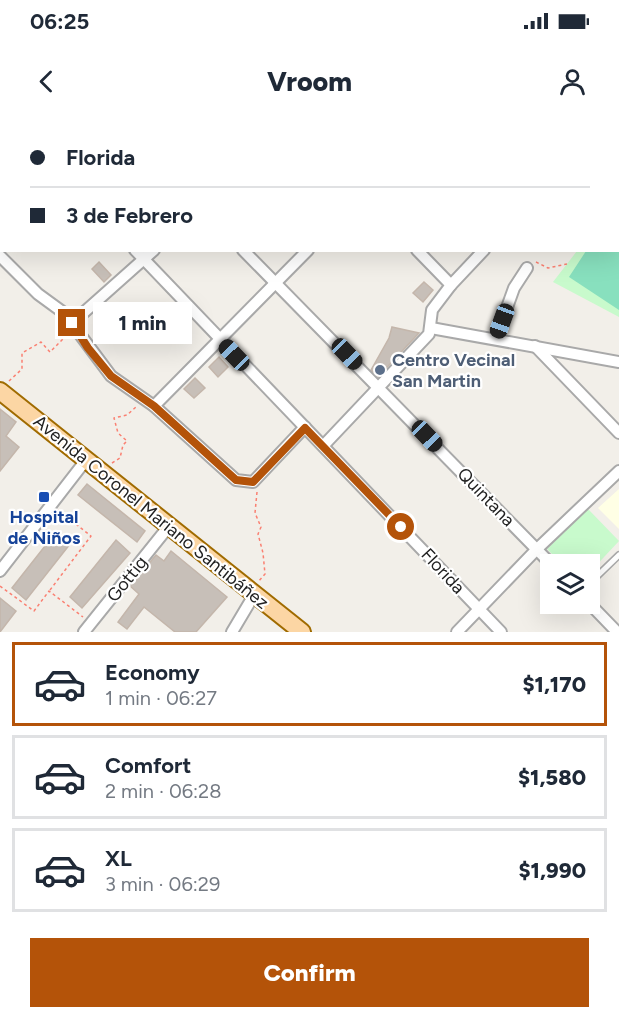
<!DOCTYPE html>
<html lang="en">
<head>
<meta charset="utf-8">
<style>
  :root { --surface:#fff; --page:#f2f2f3; --text:#1f2937; --muted:#747a83; --line:#e0e1e3; --accent:#b45309 }
  body { margin:0; font-family:Figtree,sans-serif; background:var(--page); color:var(--text); height:100vh; display:flex; flex-direction:column; font-size:22px; white-space:nowrap }
  * { box-sizing:border-box; margin:0 }
  p { font-size:20px; color:var(--muted) }
  .icon { flex:none; width:33px; height:33px; fill:none; stroke:currentColor; stroke-width:2; stroke-linecap:round; stroke-linejoin:round }
  .map { position:relative; height:512px; overflow:hidden }
  .details { display:flex; flex-direction:column; background:var(--surface); flex:1 }
  .details>* { flex:none }
  .hud { position:absolute; left:0px; top:0px; width:620px; height:132px; box-shadow:0 6px 24px #0002; display:grid; align-content:center; height:132px; padding:0 30px; background:var(--surface) }
  .fabs { position:absolute; left:540px; top:434px; display:grid; gap:12px }
  .fabs a { display:grid; place-items:center; width:60px; height:60px; border-radius:0px; background:var(--surface); box-shadow:0 6px 24px #0002; font-size:30px }
  .end { position:absolute; width:27px; height:27px; margin:-14px; border:8px solid #b45309; background:#fff; box-shadow:0 0 0 3px #fff }
  .from { border-radius:50% }
  .bubble { position:absolute; height:42px; border-radius:0px; background:var(--surface); box-shadow:0 6px 24px #0002; font-size:20px; font-weight:800; line-height:42px; text-align:center }
  .car { position:absolute; width:18px; height:36px; margin:-18px -9px; border-radius:8px; box-shadow:0 0 4px 2px #0007; background:linear-gradient(#222 24%,#8ab4d8 0 40%,#222 0 76%,#8ab4d8 0 86%,#222 0) }
  .hud b { display:flex; align-items:center; gap:21px; height:57px; font-size:22px }
  .hud b+b { border-top:2px solid var(--line) }
  .hud i { width:15px; height:15px; background:var(--text) }
  ul { padding:10px 0 0; list-style:none }
  li { display:flex; align-items:center; gap:18px; height:84px; margin:0 12px 9px; padding:0 18px; border:3px solid var(--line); border-radius:0px }
  li div { flex:1 }
  li b { display:block; font-size:22px }
  li em { font-style:normal; font-weight:800 }
  li.active { border-color:var(--accent) }
  li>.icon { width:54px; height:54px; stroke-width:1.5 }
  .primary-button { display:flex; gap:12px; margin-top:auto; padding:12px 30px }
  .primary-button a { flex:1; height:69px; border-radius:0px; background:var(--accent); color:#fff; font-size:24px; font-weight:800; line-height:69px; text-align:center }
  .status { display:flex; justify-content:space-between; align-items:center; height:42px; padding:0 30px; background:var(--surface); direction:ltr }
  .status svg { height:16px; fill:currentColor }
  header { display:flex; justify-content:space-between; align-items:center; height:78px; padding:0 30px; background:var(--surface); font-size:27px; font-weight:800 }
  .map>svg:first-child { display:block }
  .education { fill:#ffffe5 }
  .park { fill:#c8facc }
  .pitch { fill:#88e0be }
  .building { fill:#c7bfb8; stroke:#c4b6ab; stroke-width:1.5 }
  .lines { fill:none; stroke-linecap:round; stroke-linejoin:round }
  .lane-casing { stroke:#a9a9a9; stroke-width:8 }
  .street-casing { stroke:#a9a9a9; stroke-width:14 }
  .primary-casing { stroke:#a06b00; stroke-width:20 }
  .path { stroke:#fa8072; stroke-width:1.5; stroke-dasharray:3 3; stroke-linecap:butt }
  .lane { stroke:#fff; stroke-width:5 }
  .street { stroke:#fff; stroke-width:10 }
  .primary { stroke:#fcd6a4; stroke-width:16 }
  .route { stroke:#b45309; stroke-width:8 }
  .service-dot { fill:#5c6f8a; stroke:#fff; stroke-width:2 }
  .transit-dot { fill:#1a4fb4; stroke:#fff; stroke-width:2 }
  .labels { text-anchor:middle; dominant-baseline:central; stroke-width:4.5; stroke-linejoin:round; paint-order:stroke }
  .service-label { font-size:18px; font-weight:bold; fill:#4e5e75; stroke:#fff; text-anchor:start }
  .street-label { font-size:18px; fill:#222; stroke:#fff }
  .transit-label { font-size:18px; font-weight:bold; fill:#164399; stroke:#fff }
</style>
</head>
<body>
<div class="status"><b>06:25</b><svg viewBox="0 0 49 12"><path d="M0 12V9h3v3zM5 12V6h3v6zM10 12V3h3v9zM15 12V0h3v12zM26 1h20v11H26zM47 4h2v5h-2z"/></svg></div>
<header><svg class="icon" aria-label="back" viewBox="0 0 24 24"><path d="M15 5l-7 7 7 7"/></svg>Vroom<svg class="icon" aria-label="person" viewBox="0 0 24 24"><circle cx="12" cy="8" r="4"/><path d="M4 21q1-7 8-7t8 7"/></svg></header>
<div class="map">
<svg width="619" height="512" viewBox="0 0 619 512">
  <rect width="100%" height="100%" fill="#f2efe9"/>
  <path class="education" d="M619 369V409L598 388Z"/>
  <g class="park">
    <path d="M618 91 619 92V197L553 162 577 131 618 130Z"/>
    <path d="M588 389 619 421 590 452V444H562L547 429Z"/>
  </g>
  <path class="pitch" d="M618 103H619V190L569 157 586 131 618 130Z"/>
  <g class="building">
    <path d="M99 142 111 155 104 162 92 149Z"/>
    <path d="M424 162 433 170 423 182 413 173Z"/>
    <path d="M392 207 419 213 378 257 371 250 389 218Z"/>
    <path d="M219 237 228 247 218 257 209 247Z"/>
    <path d="M195 258 205 268 194 278 184 269Z"/>
    <path d="M0 289 16 302 6 316 19 327 0 351Z"/>
    <path d="M87 364 145 411 137 422 78 375Z"/>
    <path d="M56 412 70 424 26 480 12 468Z"/>
    <path d="M116 420 130 433 82 488 70 477Z"/>
    <path d="M171 431 227 477 196 512H175L144 487 127 509 118 502 139 474 130 466 156 435 164 441Z"/>
    <path d="M0 478 16 491 0 512Z"/>
  </g>
  <g class="lines">
    <g class="lane-casing">
      <path id="lane" d="M590 463 619 435"/>
    </g>
    <g class="street-casing">
      <g id="street">
        <path d="M11 0 13 2"/>
        <path d="M405 0 406 2"/>
        <path d="M487 0 490 2"/>
        <path d="M115 2 116 0"/>
        <path d="M294 2 296 0"/>
        <path d="M618 84 619 85"/>
        <path d="M0 111 2 109"/>
        <path d="M135 130 501 512"/>
        <path d="M243 130 551 444"/>
        <path d="M0 136 38 174 64 193 111 256 154 286 236 360 253 362 305 307"/>
        <path d="M451 165 484 130"/>
        <path d="M72 203 154 130"/>
        <path d="M431 208 619 242"/>
        <path d="M496 218 514 168 527 148"/>
        <path d="M535 226 619 313"/>
        <path d="M154 286 308 130"/>
        <path d="M324 325 429 214 432 190 451 165 417 130"/>
        <path d="M0 451 86 340"/>
        <path d="M589 483 617 512"/>
        <path d="M84 512 169 406"/>
        <path d="M232 512 254 475"/>
        <path d="M457 512 537 429 619 351"/>
      </g>
    </g>
    <g class="primary-casing">
      <path id="primary" d="M0 271 302 512"/>
    </g>
    <g class="path">
      <path d="M536 142 548 148 567 144"/>
      <path d="M9 261 22 249V233L41 222 50 232 67 215"/>
      <path d="M112 343 120 338 123 325 127 321 118 313 114 298 127 295 137 286"/>
      <path d="M257 372 255 393 261 407 258 414 263 433 265 454 258 462"/>
      <path d="M0 466 34 491 49 471 83 497"/>
      <path d="M50 470 91 416 58 390"/>
    </g>
    <use href="#lane" class="lane"/>
    <use href="#street" class="street"/>
    <use href="#primary" class="primary"/>
  </g>
  <g class="lines">
    <path class="route" d="M72 203 88 228 111 256 154 286 236 360 253 362 305 308 401 407"/>
  </g>
  <circle class="service-dot" cx="380" cy="250" r="6"/>
  <rect class="transit-dot" x="38" y="371" width="12" height="12" rx="3"/>
  <g class="labels">
    <g class="service-label">
      <text x="392" y="240">Centro Vecinal<tspan x="392" dy="21">San Martin</tspan></text>
    </g>
    <g class="street-label">
      <text transform="translate(486 377) rotate(46)">Quintana</text>
      <text transform="translate(151 392) rotate(39)">Avenida Coronel Mariano Santibáñez</text>
      <text transform="translate(443 451) rotate(47)">Florida</text>
      <text transform="translate(127 459) rotate(-51)">Gottig</text>
    </g>
    <g class="transit-label">
      <text x="44" y="397">Hospital<tspan x="44" dy="21">de Niños</tspan></text>
    </g>
  </g>
</svg>
<div class="fabs">
<a><svg class="icon" aria-label="layers" viewBox="0 0 24 24"><path d="M12 4l9 5-9 5-9-5zM3 14l9 5 9-5"/></svg></a>
</div>
<i class="end from" style="left:401px;top:407px"></i>
<i class="end" style="left:72px;top:203px"></i>
<div class="bubble" style="left:93px;top:182px;width:99px">1 min</div>
<i class="car" style="left:502px;top:201px;rotate:200deg"></i>
<i class="car" style="left:347px;top:234px;rotate:136deg"></i>
<i class="car" style="left:234px;top:235px;rotate:316deg"></i>
<i class="car" style="left:427px;top:316px;rotate:136deg"></i>
<div class="hud">
<b><i class="from"></i>Florida</b>
<b><i></i>3 de Febrero</b>
</div>
</div>
<section class="details">
<ul>
<li class="active"><svg class="icon" aria-label="car" viewBox="0 0 24 24"><path d="M5 17H2v-5l4-1 3-4h7l3 4 3 1v5h-3M9 17h6M6 11h13"/><circle cx="7" cy="17" r="2"/><circle cx="17" cy="17" r="2"/></svg><div><b>Economy</b><p>1 min · 06:27</p></div><em>$1,170</em></li>
<li><svg class="icon" aria-label="car" viewBox="0 0 24 24"><path d="M5 17H2v-5l4-1 3-4h7l3 4 3 1v5h-3M9 17h6M6 11h13"/><circle cx="7" cy="17" r="2"/><circle cx="17" cy="17" r="2"/></svg><div><b>Comfort</b><p>2 min · 06:28</p></div><em>$1,580</em></li>
<li><svg class="icon" aria-label="car" viewBox="0 0 24 24"><path d="M5 17H2v-5l4-1 3-4h7l3 4 3 1v5h-3M9 17h6M6 11h13"/><circle cx="7" cy="17" r="2"/><circle cx="17" cy="17" r="2"/></svg><div><b>XL</b><p>3 min · 06:29</p></div><em>$1,990</em></li>
</ul>
<div class="primary-button"><a>Confirm</a></div>
</section>
</body>
</html>
